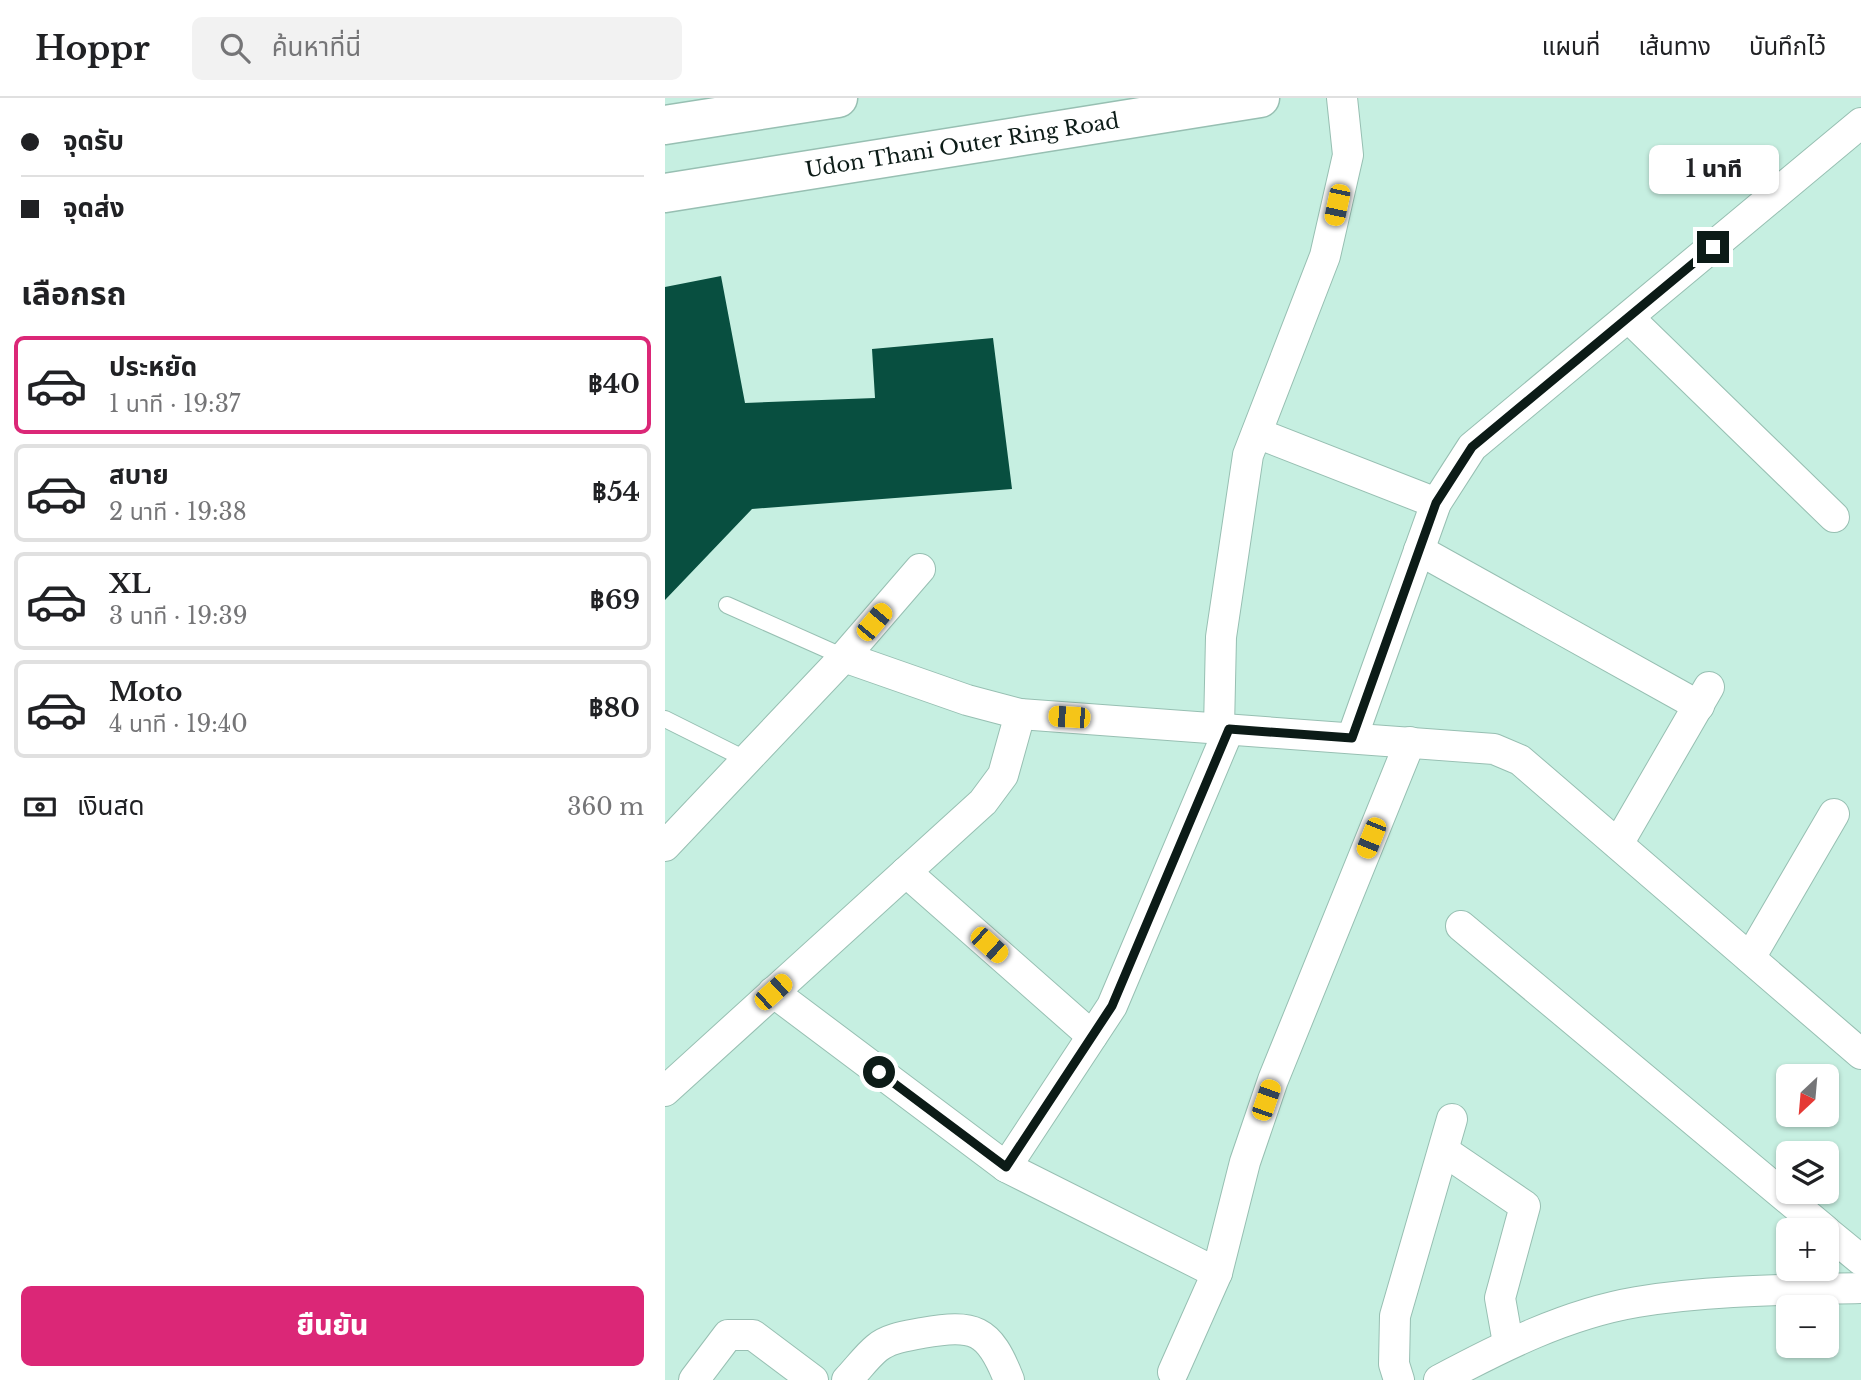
<!DOCTYPE html>
<html lang="th">
<head>
<meta charset="utf-8">
<style>
  :root { --surface:#fff; --page:#f2f2f2; --text:#202124; --muted:#757577; --line:#e0e0e0; --accent:#db2777 }
  body { margin:0; font-family:"Libre Baskerville","Noto Sans Thai",serif; background:var(--page); color:var(--text); height:100vh; display:flex; flex-direction:column; font-size:26px; white-space:nowrap }
  * { box-sizing:border-box; margin:0 }
  p { font-size:23px; color:var(--muted) }
  .icon { flex:none; width:38px; height:38px; fill:none; stroke:currentColor; stroke-width:2; stroke-linecap:round; stroke-linejoin:round }
  .map { position:relative; flex:1; overflow:hidden }
  .details { display:flex; flex-direction:column; background:var(--surface); width:665px }
  .details>* { flex:none }
  .guide { display:grid; align-content:center; height:154px; padding:0 21px; background:var(--surface) }
  .needle { width:46px; rotate:206deg }
  .controls { position:absolute; left:1111px; top:966px; display:grid; gap:14px }
  .controls a { display:grid; place-items:center; width:63px; height:63px; border-radius:10px; background:var(--surface); box-shadow:0 2px 5px #0004; font-size:35px }
  .end { position:absolute; width:32px; height:32px; margin:-16px; border:9px solid #0c1b17; background:#fff; box-shadow:0 0 0 4px #fff }
  .from { border-radius:50% }
  .bubble { position:absolute; height:49px; border-radius:10px; background:var(--surface); box-shadow:0 2px 5px #0004; font-size:23px; font-weight:800; line-height:49px; text-align:center }
  .car { position:absolute; width:21px; height:42px; margin:-21px -10px; border-radius:9px; box-shadow:0 0 5px 2px #0007; background:linear-gradient(#f5c518 24%,#345 0 40%,#f5c518 0 76%,#345 0 86%,#f5c518 0) }
  .guide b { display:flex; align-items:center; gap:24px; height:66px; font-size:26px }
  .guide b+b { border-top:2px solid var(--line) }
  .guide i { width:18px; height:18px; background:var(--text) }
  ul { padding:0; list-style:none }
  li { display:flex; align-items:center; gap:21px; height:98px; margin:0 14px 10px; padding:0 7px; border:4px solid var(--line); border-radius:10px }
  li div { flex:1 }
  li b { display:block; font-size:26px }
  li em { font-style:normal; font-weight:800 }
  li.active { border-color:var(--accent) }
  li>.icon { width:63px; height:63px; stroke-width:1.5 }
  h2 { padding:0 21px; font-size:32px; line-height:84px }
  .pay { display:flex; align-items:center; gap:18px; height:77px; padding:0 21px; font-size:26px }
  .pay p { margin-inline-start:auto }
  .primary-button { display:flex; gap:14px; margin-top:auto; padding:14px 21px }
  .primary-button a { flex:1; height:80px; border-radius:10px; background:var(--accent); color:#fff; font-size:28px; font-weight:800; line-height:80px; text-align:center }
  header { display:flex; align-items:center; gap:42px; box-sizing:border-box; height:98px; padding:0 35px; background:var(--surface); border-bottom:2px solid var(--line) }
  header strong { font-size:33px }
  nav { display:flex; gap:38px; margin-inline-start:auto; font-size:24px }
  .search { width:490px; height:63px; background:var(--page); display:flex; align-items:center; gap:18px; box-sizing:border-box; padding:0 24px; border-radius:10px; color:var(--muted); font-size:26px }
  main { display:flex; flex:1; min-height:0 }
  .map>svg:first-child { display:block }
  .building { fill:#084f40 }
  .lines { fill:none; stroke-linecap:round; stroke-linejoin:round }
  .service-casing { stroke:#97bfb2; stroke-width:18 }
  .minor-casing { stroke:#97bfb2; stroke-width:32 }
  .primary-casing { stroke:#97bfb2; stroke-width:41 }
  .service { stroke:#fff; stroke-width:16 }
  .minor { stroke:#fff; stroke-width:30 }
  .primary { stroke:#fff; stroke-width:38 }
  .route { stroke:#0c1b17; stroke-width:9 }
  .labels { text-anchor:middle; dominant-baseline:central; stroke-width:7; stroke-linejoin:round; paint-order:stroke }
  .street-label { font-size:21px; fill:#0c1b17; stroke:#c6efe1 }
</style>
</head>
<body>
<header>
<strong>Hoppr</strong>
<div class="search"><svg class="icon" aria-label="search" viewBox="0 0 24 24"><circle cx="10" cy="10" r="6"/><path d="M15 15l6 6"/></svg>ค้นหาที่นี่</div>
<nav><a>แผนที่</a><a>เส้นทาง</a><a>บันทึกไว้</a></nav>
</header>
<main>
<section class="details">
<div class="guide">
<b><i class="from"></i>จุดรับ</b>
<b><i></i>จุดส่ง</b>
</div>
<h2>เลือกรถ</h2>
<ul>
<li class="active"><svg class="icon" aria-label="car" viewBox="0 0 24 24"><path d="M5 17H2v-5l4-1 3-4h7l3 4 3 1v5h-3M9 17h6M6 11h13"/><circle cx="7" cy="17" r="2"/><circle cx="17" cy="17" r="2"/></svg><div><b>ประหยัด</b><p>1 นาที · 19:37</p></div><em>฿40</em></li>
<li><svg class="icon" aria-label="car" viewBox="0 0 24 24"><path d="M5 17H2v-5l4-1 3-4h7l3 4 3 1v5h-3M9 17h6M6 11h13"/><circle cx="7" cy="17" r="2"/><circle cx="17" cy="17" r="2"/></svg><div><b>สบาย</b><p>2 นาที · 19:38</p></div><em>฿54</em></li>
<li><svg class="icon" aria-label="car" viewBox="0 0 24 24"><path d="M5 17H2v-5l4-1 3-4h7l3 4 3 1v5h-3M9 17h6M6 11h13"/><circle cx="7" cy="17" r="2"/><circle cx="17" cy="17" r="2"/></svg><div><b>XL</b><p>3 นาที · 19:39</p></div><em>฿69</em></li>
<li><svg class="icon" aria-label="car" viewBox="0 0 24 24"><path d="M5 17H2v-5l4-1 3-4h7l3 4 3 1v5h-3M9 17h6M6 11h13"/><circle cx="7" cy="17" r="2"/><circle cx="17" cy="17" r="2"/></svg><div><b>Moto</b><p>4 นาที · 19:40</p></div><em>฿80</em></li>
</ul>
<div class="pay"><svg class="icon" aria-label="cash" viewBox="0 0 24 24"><path d="M3 7h18v10H3z"/><circle cx="12" cy="12" r="2"/></svg>เงินสด<p>360 m</p></div>
<div class="primary-button"><a>ยืนยัน</a></div>
</section>
<div class="map">
<svg width="1196" height="1282" viewBox="0 0 1196 1282">
  <rect width="100%" height="100%" fill="#c6efe1"/>
  <path class="building" d="M56 178 80 305 210 300 207 251 328 240 347 391 87 411 0 502V189Z"/>
  <g class="lines">
    <g class="service-casing">
      <g id="service">
        <path d="M62 507 179 559"/>
        <path d="M0 621 82 662"/>
      </g>
    </g>
    <g class="minor-casing">
      <g id="minor">
        <path d="M964 220 1169 419"/>
        <path d="M592 335 771 405"/>
        <path d="M754 452 1034 608"/>
        <path d="M179 559 302 602 355 616 829 651 855 662 1196 956"/>
        <path d="M554 630 556 539 583 357 660 158 683 57 677 0"/>
        <path d="M687 640 771 405 807 349 1196 25"/>
        <path d="M953 746 1044 589"/>
        <path d="M0 748 179 559 255 471"/>
        <path d="M241 774 427 938"/>
        <path d="M796 828 1160 1132"/>
        <path d="M1085 860 1169 716"/>
        <path d="M108 894 341 1069 552 1175"/>
        <path d="M0 993 318 704 338 677 355 616"/>
        <path d="M779 1053 860 1108 835 1200 843 1245"/>
        <path d="M341 1069 447 908 564 631"/>
        <path d="M1162 1134 1196 1162"/>
        <path d="M508 1274 552 1175 580 1064 608 982 745 644"/>
        <path d="M29 1282 63 1237H88L148 1282"/>
        <path d="M182 1282C192 1272 201 1259 212 1250 224 1240 242 1238 257 1235 309 1226 324 1230 344 1282"/>
        <path d="M734 1282 729 1266 730 1218 787 1021"/>
        <path d="M774 1282C836 1249 901 1216 972 1204 1046 1192 1121 1192 1196 1190"/>
      </g>
    </g>
    <g class="primary-casing">
      <g id="primary">
        <path d="M0 27 173 0"/>
        <path id="s1" d="M0 95 595 0"/>
      </g>
    </g>
    <use href="#service" class="service"/>
    <use href="#minor" class="minor"/>
    <use href="#primary" class="primary"/>
  </g>
  <g class="lines">
    <path class="route" d="M214 974 341 1069 447 908 564 631 687 640 771 405 807 349 1048 149"/>
  </g>
  <g class="labels">
    <g class="street-label">
      <text stroke="none"><textPath href="#s1" startOffset="301">Udon Thani Outer Ring Road</textPath></text>
    </g>
  </g>
</svg>
<div class="controls">
<a><svg class="needle" viewBox="-14 -14 28 28"><path d="M0-13l5 13h-10z" fill="#e53935"/><path d="M0 13l5-13h-10z" fill="#757577"/></svg></a>
<a><svg class="icon" aria-label="layers" viewBox="0 0 24 24"><path d="M12 4l9 5-9 5-9-5zM3 14l9 5 9-5"/></svg></a>
<a>+</a>
<a>−</a>
</div>
<i class="end from" style="left:214px;top:974px"></i>
<i class="end" style="left:1048px;top:149px"></i>
<div class="bubble" style="left:984px;top:47px;width:130px">1 นาที</div>
<i class="car" style="left:672px;top:107px;rotate:192deg"></i>
<i class="car" style="left:209px;top:524px;rotate:40deg"></i>
<i class="car" style="left:404px;top:619px;rotate:274deg"></i>
<i class="car" style="left:706px;top:740px;rotate:202deg"></i>
<i class="car" style="left:324px;top:847px;rotate:132deg"></i>
<i class="car" style="left:108px;top:894px;rotate:48deg"></i>
<i class="car" style="left:601px;top:1002px;rotate:19deg"></i>
</div>
</main>
</body>
</html>
